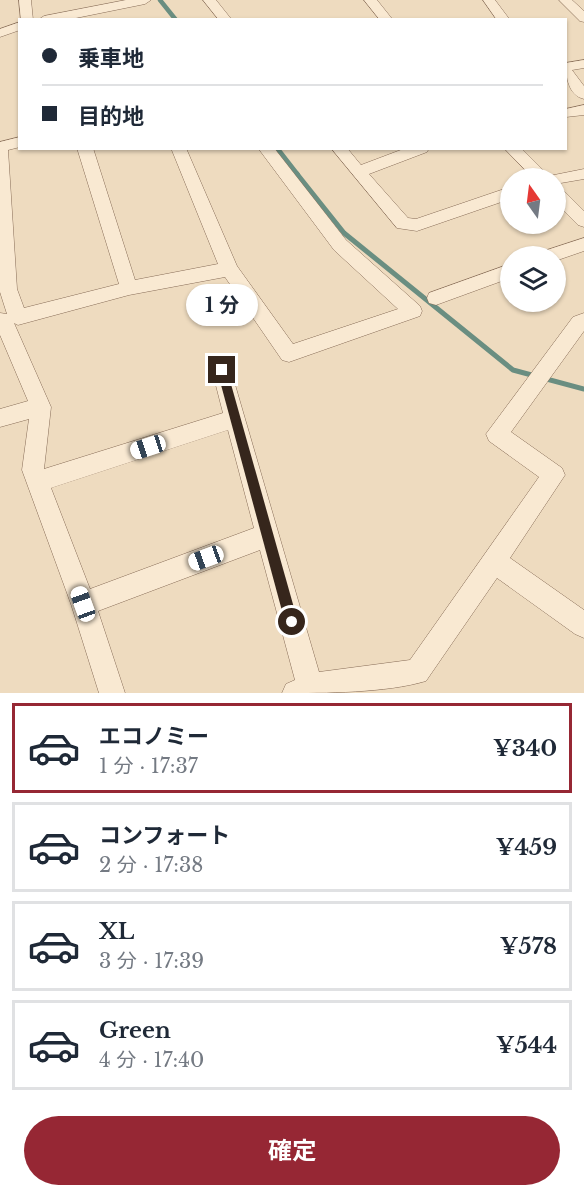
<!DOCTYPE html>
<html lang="ja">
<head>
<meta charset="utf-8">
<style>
  :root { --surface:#fff; --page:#f2f2f3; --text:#1f2937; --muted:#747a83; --line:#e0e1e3; --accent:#962734 }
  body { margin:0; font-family:"Libre Baskerville","Noto Sans JP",serif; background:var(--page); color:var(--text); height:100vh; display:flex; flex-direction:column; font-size:22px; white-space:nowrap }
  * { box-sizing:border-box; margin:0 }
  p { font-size:20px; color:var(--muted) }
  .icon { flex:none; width:33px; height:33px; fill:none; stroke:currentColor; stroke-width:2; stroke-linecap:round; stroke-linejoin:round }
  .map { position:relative; height:693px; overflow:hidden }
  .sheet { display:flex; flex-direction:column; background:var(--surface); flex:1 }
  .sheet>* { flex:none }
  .hud { position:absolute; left:18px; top:18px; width:549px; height:132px; border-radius:0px; box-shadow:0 2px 4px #0004; display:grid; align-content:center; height:132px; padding:0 24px; background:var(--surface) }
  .needle { width:39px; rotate:346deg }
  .controls { position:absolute; left:500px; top:168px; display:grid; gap:12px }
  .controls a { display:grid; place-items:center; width:66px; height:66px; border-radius:50%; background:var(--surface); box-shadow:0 2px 4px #0004; font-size:30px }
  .end { position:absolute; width:27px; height:27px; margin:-14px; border:8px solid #36261c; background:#fff; box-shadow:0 0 0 3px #fff }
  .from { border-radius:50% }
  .bubble { position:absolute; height:42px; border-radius:21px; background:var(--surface); box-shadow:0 2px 4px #0004; font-size:20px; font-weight:700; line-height:42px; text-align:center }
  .car { position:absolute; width:18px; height:36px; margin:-18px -9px; border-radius:8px; box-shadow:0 0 4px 2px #0007; background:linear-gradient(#fff 24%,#345 0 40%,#fff 0 76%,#345 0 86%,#fff 0) }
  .hud b { display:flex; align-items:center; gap:21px; height:57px; font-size:22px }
  .hud b+b { border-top:2px solid var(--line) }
  .hud i { width:15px; height:15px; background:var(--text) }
  ul { padding:10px 0 0; list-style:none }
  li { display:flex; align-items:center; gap:18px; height:90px; margin:0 12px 9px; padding:0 12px; border:3px solid var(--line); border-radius:0px }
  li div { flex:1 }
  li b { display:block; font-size:22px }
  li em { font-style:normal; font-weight:700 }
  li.current { border-color:var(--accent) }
  li>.icon { width:54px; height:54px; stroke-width:1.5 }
  .action { display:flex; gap:12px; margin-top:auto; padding:12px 24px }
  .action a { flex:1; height:69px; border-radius:36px; background:var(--accent); color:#fff; font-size:24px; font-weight:700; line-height:69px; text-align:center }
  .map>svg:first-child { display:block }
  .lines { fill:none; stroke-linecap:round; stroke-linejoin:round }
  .stream-far1 { stroke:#6a8e81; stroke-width:4.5 }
  .stream { stroke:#6a8e81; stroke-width:5 }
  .street-casing { stroke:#876c57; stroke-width:1 }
  .street { fill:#f9e9d2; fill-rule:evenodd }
  .route { fill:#36261c }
</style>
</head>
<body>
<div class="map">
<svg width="584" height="693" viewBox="0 0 584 693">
  <rect width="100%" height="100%" fill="#eedbbf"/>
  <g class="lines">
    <g class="stream-far1">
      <path d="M160 0 176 20"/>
      <path d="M277 148 298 175"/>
    </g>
    <path class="stream" d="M297 174 344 233 513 370 584 389"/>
    <g class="street-casing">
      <g id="street">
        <path d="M19 0H31L33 20H21Z"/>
        <path d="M126 0H151L145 4 66 20H38L44 16Z"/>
        <path d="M203 0H216L232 20H219Z"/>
        <path d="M364 0H377L393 20H380Z"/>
        <path d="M483 0H495L510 20H497Z"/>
        <path d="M559 0H572L584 11V22L580 21Z"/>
        <path d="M20 22V30L0 37V29Z"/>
        <path d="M584 60V68L572 70 584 86V99C568 95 566 77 566 63Z"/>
        <path d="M584 105V115L566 117V109Z"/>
        <path d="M20 137V147L8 150 17 289 24 308 119 284 77 148H93L135 280 218 264 171 148H186L237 266 293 344 398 309 334 250 258 148H274L346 240 420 306 422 311 420 316 289 362 282 360 225 277 129 295 18 325 14 323 51 407 44 469 223 413 212 370 215 364 222 362 229 364 319 672 410 660 539 477 489 441 486 434 573 317 584 313V331L511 432 562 468 565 475 510 558 584 610V638L575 634 497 578 426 681C386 693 325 693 282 693L286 684 295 680 260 550 98 611 125 693H99L71 604 22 470 29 419 0 427V409L28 401 0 335V313L7 314 0 292V142ZM228 430 254 528 90 589 51 488Z"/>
        <path d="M331 148H347L361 165 406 148H429L427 152 369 174 408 218 416 219 510 187V199L417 231 397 228Z"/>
        <path d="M504 148H521L549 176 584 169V179L555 184V178H533Z"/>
        <path d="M555 186 561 188 584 211V227L578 225 555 202Z"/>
        <path d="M584 238V251L555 261V256H541L544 251Z"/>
        <path d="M510 264V278L436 305 429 303 427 298 429 293Z"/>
      </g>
    </g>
    <use href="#street" class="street"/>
  </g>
  <path class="route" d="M222 366 227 370 298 622 296 626 292 628 287 626 285 622 217 370Z"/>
</svg>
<div class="controls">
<a><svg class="needle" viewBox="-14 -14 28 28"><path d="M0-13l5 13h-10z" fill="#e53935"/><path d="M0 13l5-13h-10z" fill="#747a83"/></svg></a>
<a><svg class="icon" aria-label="layers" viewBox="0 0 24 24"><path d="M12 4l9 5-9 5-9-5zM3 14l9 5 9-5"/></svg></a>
</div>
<i class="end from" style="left:292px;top:622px"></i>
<i class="end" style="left:222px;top:370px"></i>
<div class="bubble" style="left:186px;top:284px;width:72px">1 分</div>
<i class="car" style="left:148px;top:447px;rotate:252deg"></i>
<i class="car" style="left:206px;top:558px;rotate:250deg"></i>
<i class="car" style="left:83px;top:604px;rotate:340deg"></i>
<div class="hud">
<b><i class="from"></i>乗車地</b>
<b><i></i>目的地</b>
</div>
</div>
<section class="sheet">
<ul>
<li class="current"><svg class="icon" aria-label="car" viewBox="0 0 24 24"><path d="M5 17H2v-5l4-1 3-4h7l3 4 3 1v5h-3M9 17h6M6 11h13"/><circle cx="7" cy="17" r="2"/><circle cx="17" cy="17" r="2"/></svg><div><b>エコノミー</b><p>1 分 · 17:37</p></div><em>¥340</em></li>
<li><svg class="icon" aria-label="car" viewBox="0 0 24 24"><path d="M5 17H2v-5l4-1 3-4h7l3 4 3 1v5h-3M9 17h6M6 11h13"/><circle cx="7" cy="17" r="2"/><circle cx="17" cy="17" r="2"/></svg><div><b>コンフォート</b><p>2 分 · 17:38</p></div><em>¥459</em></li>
<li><svg class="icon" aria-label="car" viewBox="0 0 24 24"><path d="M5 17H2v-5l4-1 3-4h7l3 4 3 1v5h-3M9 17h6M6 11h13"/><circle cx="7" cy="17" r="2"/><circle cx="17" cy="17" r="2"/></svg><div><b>XL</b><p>3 分 · 17:39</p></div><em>¥578</em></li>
<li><svg class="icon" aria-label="car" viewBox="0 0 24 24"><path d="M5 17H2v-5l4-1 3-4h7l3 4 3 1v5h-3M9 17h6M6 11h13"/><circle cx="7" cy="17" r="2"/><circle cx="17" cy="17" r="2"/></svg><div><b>Green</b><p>4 分 · 17:40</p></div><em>¥544</em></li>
</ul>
<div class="action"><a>確定</a></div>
</section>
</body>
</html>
